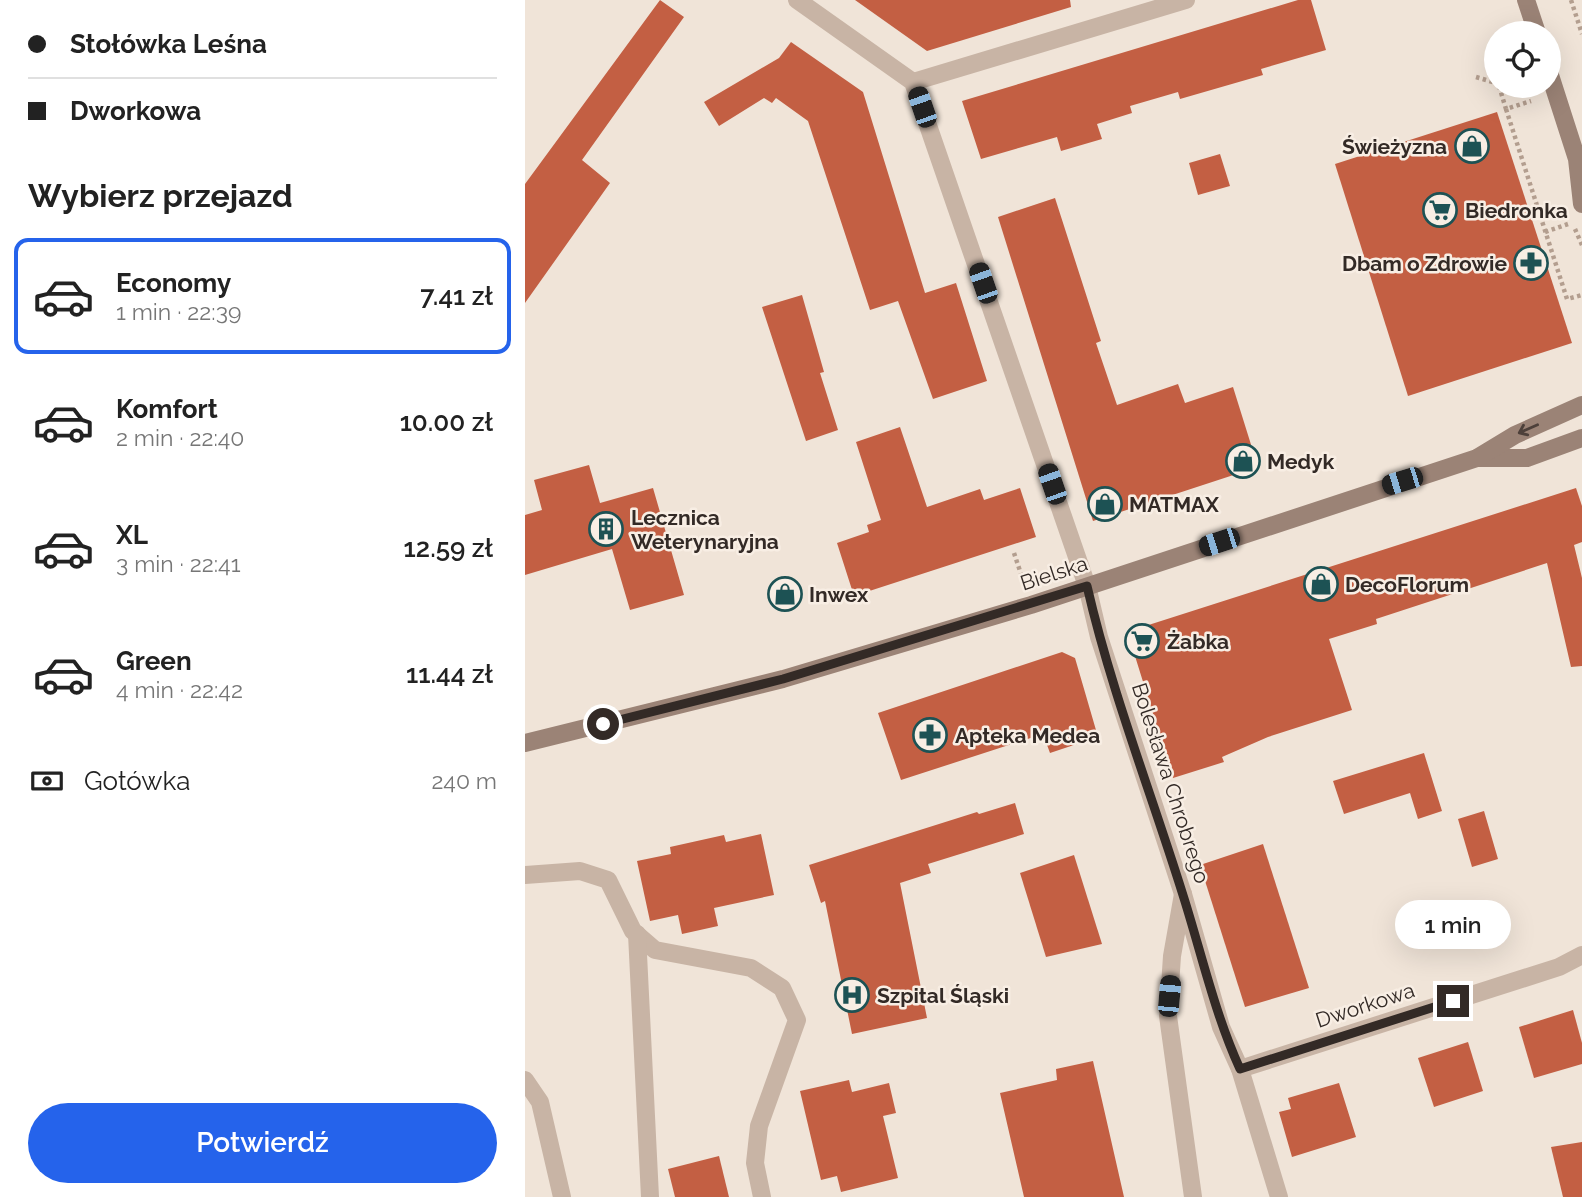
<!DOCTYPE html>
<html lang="pl">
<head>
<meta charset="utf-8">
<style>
  :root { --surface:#fff; --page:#f6f6f6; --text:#222; --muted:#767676; --line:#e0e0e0; --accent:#2563eb }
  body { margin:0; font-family:Raleway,sans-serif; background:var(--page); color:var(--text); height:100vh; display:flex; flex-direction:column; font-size:26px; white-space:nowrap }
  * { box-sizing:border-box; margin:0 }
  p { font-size:23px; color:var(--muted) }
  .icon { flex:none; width:38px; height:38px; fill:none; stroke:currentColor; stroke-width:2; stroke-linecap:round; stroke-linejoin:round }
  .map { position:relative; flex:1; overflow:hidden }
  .drawer { display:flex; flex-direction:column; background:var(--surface); width:525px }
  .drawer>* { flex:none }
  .hud { display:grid; align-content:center; height:154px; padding:0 28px; background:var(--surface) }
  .fabs { position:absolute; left:959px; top:21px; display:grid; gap:14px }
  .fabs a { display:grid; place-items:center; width:77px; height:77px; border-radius:50%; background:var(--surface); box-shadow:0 7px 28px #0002; font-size:35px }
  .end { position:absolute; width:32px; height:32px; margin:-16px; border:9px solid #332a26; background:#fff; box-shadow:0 0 0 4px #fff }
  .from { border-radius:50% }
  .bubble { position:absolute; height:49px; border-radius:24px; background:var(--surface); box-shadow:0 7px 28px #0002; font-size:23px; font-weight:600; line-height:49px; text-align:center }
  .car { position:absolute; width:21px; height:42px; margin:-21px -10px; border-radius:9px; box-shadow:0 0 5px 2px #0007; background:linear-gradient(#222 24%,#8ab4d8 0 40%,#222 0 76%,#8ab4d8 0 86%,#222 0) }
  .hud b { display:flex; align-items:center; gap:24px; height:66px; font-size:26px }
  .hud b+b { border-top:2px solid var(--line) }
  .hud i { width:18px; height:18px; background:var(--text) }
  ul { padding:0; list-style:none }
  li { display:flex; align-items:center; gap:21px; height:116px; margin:0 14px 10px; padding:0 14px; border:4px solid transparent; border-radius:14px }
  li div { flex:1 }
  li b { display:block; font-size:26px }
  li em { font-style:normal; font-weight:600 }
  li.active { border-color:var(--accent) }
  li>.icon { width:63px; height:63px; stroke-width:1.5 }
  h2 { padding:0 28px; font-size:32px; line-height:84px }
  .pay { display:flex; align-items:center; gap:18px; height:77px; padding:0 28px; font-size:26px }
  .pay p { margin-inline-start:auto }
  .button { display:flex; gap:14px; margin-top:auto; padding:14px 28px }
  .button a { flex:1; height:80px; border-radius:42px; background:var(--accent); color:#fff; font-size:28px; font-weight:600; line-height:80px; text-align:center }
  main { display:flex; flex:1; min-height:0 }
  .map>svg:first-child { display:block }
  .building { fill:#c35f43 }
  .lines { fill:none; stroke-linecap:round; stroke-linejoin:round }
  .path { stroke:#b39e8f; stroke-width:4.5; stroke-dasharray:3.5 3.5; stroke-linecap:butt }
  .lane { stroke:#c8b4a5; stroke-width:18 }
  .street { stroke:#c8b4a5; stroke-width:18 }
  .secondary { stroke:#9b8376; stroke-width:18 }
  .oneway { stroke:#4d403a }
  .route { stroke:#332a26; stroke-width:9 }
  .labels { text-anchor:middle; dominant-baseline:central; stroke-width:5; stroke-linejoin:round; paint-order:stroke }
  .poi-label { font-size:21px; font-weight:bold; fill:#332a26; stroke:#f8eee4; text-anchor:start }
  .street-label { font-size:21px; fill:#332a26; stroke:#f8eee4 }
</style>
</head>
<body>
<main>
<section class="drawer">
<div class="hud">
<b><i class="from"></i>Stołówka Leśna</b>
<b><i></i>Dworkowa</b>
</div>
<h2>Wybierz przejazd</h2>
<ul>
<li class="active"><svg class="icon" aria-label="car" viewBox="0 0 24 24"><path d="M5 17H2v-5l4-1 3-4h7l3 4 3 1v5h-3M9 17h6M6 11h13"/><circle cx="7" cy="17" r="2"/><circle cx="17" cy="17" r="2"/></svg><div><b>Economy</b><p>1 min · 22:39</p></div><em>7.41 zł</em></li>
<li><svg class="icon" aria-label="car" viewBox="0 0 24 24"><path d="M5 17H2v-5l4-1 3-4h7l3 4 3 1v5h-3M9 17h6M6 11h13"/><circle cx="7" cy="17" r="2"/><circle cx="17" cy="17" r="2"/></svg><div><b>Komfort</b><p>2 min · 22:40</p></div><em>10.00 zł</em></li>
<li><svg class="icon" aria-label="car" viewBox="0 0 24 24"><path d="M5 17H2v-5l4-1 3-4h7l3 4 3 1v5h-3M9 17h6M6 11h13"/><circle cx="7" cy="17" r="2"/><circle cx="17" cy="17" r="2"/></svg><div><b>XL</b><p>3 min · 22:41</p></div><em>12.59 zł</em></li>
<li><svg class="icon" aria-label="car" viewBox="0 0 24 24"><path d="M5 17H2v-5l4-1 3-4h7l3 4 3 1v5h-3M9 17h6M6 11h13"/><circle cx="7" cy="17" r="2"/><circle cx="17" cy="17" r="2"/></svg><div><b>Green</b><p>4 min · 22:42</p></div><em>11.44 zł</em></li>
</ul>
<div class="pay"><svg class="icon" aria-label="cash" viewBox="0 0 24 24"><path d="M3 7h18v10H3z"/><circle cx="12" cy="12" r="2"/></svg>Gotówka<p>240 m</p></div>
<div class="button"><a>Potwierdź</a></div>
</section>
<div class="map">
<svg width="1057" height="1197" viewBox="0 0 1057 1197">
  <rect width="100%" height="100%" fill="#f0e4d8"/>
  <g class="building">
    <path d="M135 0 159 17 57 160 85 183 0 303V184Z"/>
    <path d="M330 0H545L546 7 402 51Z"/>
    <path d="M773 0H786L801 50 736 69 738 75 655 99 653 92 605 106 607 113 572 124 577 139 536 151 532 137 456 159 437 101Z"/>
    <path d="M266 42 338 92 400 293 431 283 462 381 408 399 373 301 345 310 283 121 251 98 247 103 239 98 194 126 179 102 254 58Z"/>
    <path d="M972 112 1047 343 883 396 810 164Z"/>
    <path d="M695 154 705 186 673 195 664 163Z"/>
    <path d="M530 198 576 341 571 343 592 405 653 384 660 403 708 387 733 467 568 521 473 217Z"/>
    <path d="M277 295 299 372 295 373 313 430 281 441 237 307Z"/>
    <path d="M375 427 402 507 455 489 459 500 495 488 511 537 329 596 312 543 344 532 342 525 356 520 331 442Z"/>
    <path d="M64 465 75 503 128 488 159 595 105 610 87 549 0 575V515L17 510 9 480Z"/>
    <path d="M1051 488 1057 506V542L1049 545 1057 578V666L1046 667 1022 563 851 619 852 624 804 639 827 710 743 737 697 757 699 762 648 778 605 640 611 629Z"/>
    <path d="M537 652 550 658 573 737 525 753 518 734 376 780 353 713Z"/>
    <path d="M899 753 917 811 893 819 885 793 819 814 808 781Z"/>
    <path d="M490 803 499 834 403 864 406 873 375 883 402 1018 327 1034 300 901 296 903 284 865 452 812 454 814Z"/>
    <path d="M959 811 973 859 947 867 933 819Z"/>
    <path d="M236 834 249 895 189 908 193 926 157 934 153 915 125 921 112 861 146 854 145 847 199 835 201 842Z"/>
    <path d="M738 844 784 988 720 1007 675 865Z"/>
    <path d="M549 855 577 944 521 957 495 873Z"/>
    <path d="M1048 1010 1057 1043V1064L1009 1078 994 1027Z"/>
    <path d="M943 1042 958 1091 909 1107 893 1058Z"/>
    <path d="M568 1061 599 1197H499L475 1093 532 1080 531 1069Z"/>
    <path d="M324 1080 327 1092 364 1083 371 1113 358 1116 373 1178 316 1192 312 1176 296 1180 275 1091Z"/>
    <path d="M814 1083 831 1137 767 1157 754 1112 766 1109 763 1098Z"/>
    <path d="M1057 1142V1197H1038L1026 1147Z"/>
    <path d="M194 1156 204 1197H150L143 1169Z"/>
  </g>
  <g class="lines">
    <g class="path">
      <path d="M1046 0 1057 34"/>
      <path d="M951 77 971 83"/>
      <path d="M974 86 981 109 1006 101"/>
      <path d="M981 109 1042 299 1057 295"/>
      <path d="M1050 229 1057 245"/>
      <path d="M1020 232 1043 224"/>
      <path d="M489 553 498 580"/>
    </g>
    <g class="lane">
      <path d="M0 875 55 871 83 880 108 931 130 950 226 968 257 988 272 1020 234 1126 230 1163 237 1197"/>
      <path d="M658 894 647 956 643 1016 668 1197"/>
      <path d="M112 934 125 1197"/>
      <path d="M0 1080 15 1102 37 1197"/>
    </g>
    <g class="street">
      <path d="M272 0 388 82 562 586 574 637 658 894 696 1027 715 1069 754 1197"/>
      <path d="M388 82 661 0"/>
      <path d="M715 1069 1034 967 1057 955"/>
    </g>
    <g class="secondary">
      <path d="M1001 0 1012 33"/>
      <path d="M1024 72 1052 159 1057 204"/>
      <path d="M952 458H1002L1057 438"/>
      <path d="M0 743 258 679 506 605 952 458 990 435 1057 405"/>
    </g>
  </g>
  <defs><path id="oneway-shaft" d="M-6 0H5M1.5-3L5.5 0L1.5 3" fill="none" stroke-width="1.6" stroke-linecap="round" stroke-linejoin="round" transform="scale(1.75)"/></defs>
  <use class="oneway" href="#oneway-shaft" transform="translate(1003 429) rotate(156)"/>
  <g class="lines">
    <path class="route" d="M78 724 258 679 562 586C586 690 625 790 657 892 676 951 689 1012 715 1069L928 1001"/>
  </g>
  <defs>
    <g id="shop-ring" transform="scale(1.75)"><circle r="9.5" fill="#f8eee4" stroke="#1d5254" stroke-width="1.5"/><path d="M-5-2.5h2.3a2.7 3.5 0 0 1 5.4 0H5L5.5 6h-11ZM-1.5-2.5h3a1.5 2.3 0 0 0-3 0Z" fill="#1d5254"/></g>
    <g id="supermarket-ring" transform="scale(1.75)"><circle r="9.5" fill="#f8eee4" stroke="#1d5254" stroke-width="1.5"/><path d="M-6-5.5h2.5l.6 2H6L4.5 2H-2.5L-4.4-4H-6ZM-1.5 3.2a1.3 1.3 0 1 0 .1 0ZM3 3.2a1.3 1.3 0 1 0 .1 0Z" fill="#1d5254"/></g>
    <g id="pharmacy-ring" transform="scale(1.75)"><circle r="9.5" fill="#f8eee4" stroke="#1d5254" stroke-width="1.5"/><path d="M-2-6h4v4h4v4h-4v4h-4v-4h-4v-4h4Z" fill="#1d5254"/></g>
    <g id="building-ring" transform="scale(1.75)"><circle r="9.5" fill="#f8eee4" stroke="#1d5254" stroke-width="1.5"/><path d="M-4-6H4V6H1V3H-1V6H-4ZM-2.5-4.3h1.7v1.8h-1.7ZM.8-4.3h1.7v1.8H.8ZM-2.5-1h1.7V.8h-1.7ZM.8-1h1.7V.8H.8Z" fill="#1d5254"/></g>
    <g id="hospital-ring" transform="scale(1.75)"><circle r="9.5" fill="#f8eee4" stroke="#1d5254" stroke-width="1.5"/><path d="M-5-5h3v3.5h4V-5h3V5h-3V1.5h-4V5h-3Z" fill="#1d5254"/></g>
  </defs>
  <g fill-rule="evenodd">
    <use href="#shop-ring" x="947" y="146"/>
    <use href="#supermarket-ring" x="915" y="210"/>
    <use href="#pharmacy-ring" x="1006" y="263"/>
    <use href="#shop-ring" x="718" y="461"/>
    <use href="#shop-ring" x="580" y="504"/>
    <use href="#building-ring" x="81" y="529"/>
    <use href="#shop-ring" x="796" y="584"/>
    <use href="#shop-ring" x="260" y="594"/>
    <use href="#supermarket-ring" x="617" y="641"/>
    <use href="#pharmacy-ring" x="405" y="735"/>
    <use href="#hospital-ring" x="327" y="995"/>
  </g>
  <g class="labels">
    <g class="poi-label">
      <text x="922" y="146" text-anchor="end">Świeżyzna</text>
      <text x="940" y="210">Biedronka</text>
      <text x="982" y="263" text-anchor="end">Dbam o Zdrowie</text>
      <text x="742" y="461">Medyk</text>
      <text x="604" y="504">MATMAX</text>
      <text x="106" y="517">Lecznica<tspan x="106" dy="24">Weterynaryjna</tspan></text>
      <text x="820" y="584">DecoFlorum</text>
      <text x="284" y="594">Inwex</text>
      <text x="642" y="641">Żabka</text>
      <text x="430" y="735">Apteka Medea</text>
      <text x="352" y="995">Szpital Śląski</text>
    </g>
    <g class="street-label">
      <text transform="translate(529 573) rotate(-18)">Bielska</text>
      <text transform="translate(646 783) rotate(72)">Bolesława Chrobrego</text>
      <text transform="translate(840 1005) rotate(-18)">Dworkowa</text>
    </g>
  </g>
</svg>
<div class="fabs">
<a><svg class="icon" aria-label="locate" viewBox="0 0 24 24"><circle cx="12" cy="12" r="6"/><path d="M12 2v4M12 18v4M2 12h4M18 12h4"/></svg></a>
</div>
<i class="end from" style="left:78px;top:724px"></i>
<i class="end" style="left:928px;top:1001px"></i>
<div class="bubble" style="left:870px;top:900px;width:116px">1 min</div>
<i class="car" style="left:397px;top:107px;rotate:341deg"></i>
<i class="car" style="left:458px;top:283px;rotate:341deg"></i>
<i class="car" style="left:877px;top:481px;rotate:253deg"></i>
<i class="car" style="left:527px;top:484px;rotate:341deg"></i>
<i class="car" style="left:694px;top:542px;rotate:252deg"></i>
<i class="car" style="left:644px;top:996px;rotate:5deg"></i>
</div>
</main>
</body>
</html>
